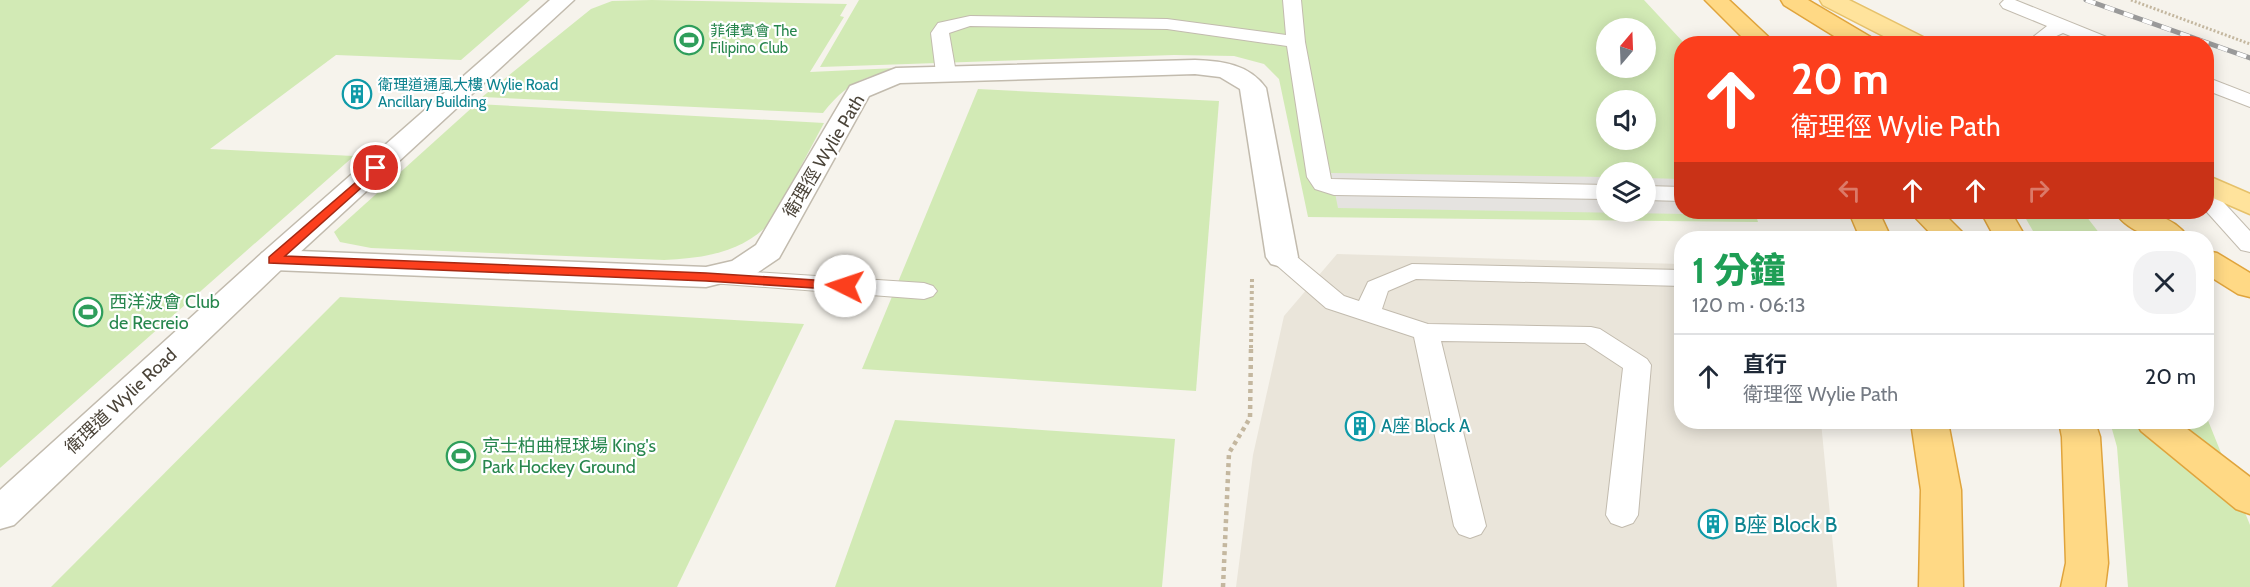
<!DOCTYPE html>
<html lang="zh-TW">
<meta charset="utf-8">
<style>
body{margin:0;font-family:Cabin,"Noto Sans TC",sans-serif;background:#f2f2f3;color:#1f2937;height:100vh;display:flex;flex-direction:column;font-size:22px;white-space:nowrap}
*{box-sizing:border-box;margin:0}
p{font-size:20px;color:#747a83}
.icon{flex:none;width:33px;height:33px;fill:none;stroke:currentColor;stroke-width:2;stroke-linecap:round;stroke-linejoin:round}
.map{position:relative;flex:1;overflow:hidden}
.side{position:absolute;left:1674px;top:231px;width:540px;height:198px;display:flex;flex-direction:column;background:#fff;border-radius:24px;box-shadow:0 3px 15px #0003}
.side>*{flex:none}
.banner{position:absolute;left:1674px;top:36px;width:540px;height:183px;border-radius:24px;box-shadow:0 3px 15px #0003;background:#fc3f1d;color:#fff;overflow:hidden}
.needle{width:39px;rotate:19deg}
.buttons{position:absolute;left:1596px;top:18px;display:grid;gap:12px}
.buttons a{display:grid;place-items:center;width:60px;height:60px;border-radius:50%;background:#fff;box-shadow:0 3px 15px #0003;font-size:30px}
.pin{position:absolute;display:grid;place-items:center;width:51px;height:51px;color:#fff;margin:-26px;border:3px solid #fff;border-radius:50%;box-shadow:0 2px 6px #0007}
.me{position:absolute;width:66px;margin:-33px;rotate:274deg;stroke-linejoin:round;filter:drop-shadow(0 0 4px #0008)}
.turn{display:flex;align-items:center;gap:21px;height:126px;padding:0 18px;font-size:27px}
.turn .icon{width:78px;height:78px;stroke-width:2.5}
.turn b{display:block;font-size:42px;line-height:51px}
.lanes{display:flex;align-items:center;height:57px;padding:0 18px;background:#0003;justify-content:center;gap:30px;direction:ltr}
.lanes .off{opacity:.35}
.round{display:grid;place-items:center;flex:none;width:63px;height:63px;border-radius:24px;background:#f2f2f3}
.summary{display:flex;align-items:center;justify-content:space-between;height:102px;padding:0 18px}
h1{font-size:36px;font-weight:800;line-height:45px;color:#1e9e55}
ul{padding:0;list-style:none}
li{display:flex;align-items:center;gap:18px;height:84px;padding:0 18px;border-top:2px solid #e0e1e3}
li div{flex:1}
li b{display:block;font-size:22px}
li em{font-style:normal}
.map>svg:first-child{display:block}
</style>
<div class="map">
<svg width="2250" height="587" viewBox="0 0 2250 587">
<rect width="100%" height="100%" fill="#f6f3ec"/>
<polygon fill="#eae5da" points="1337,254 1681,264 1682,422 1821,422 1837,587 1236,587 1253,455 1284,316"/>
<g fill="#d2eab5" fill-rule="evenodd">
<polygon points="0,0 530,0 461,60 336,55 210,149 354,156 0,468"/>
<path d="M652 0 847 4 840 16 844 17 810 72 918 67C872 75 853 75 823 113L482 97 591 9 612 1Z"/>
<path d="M859 0H1644L1684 43 1682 44V212H1755L1758 222 1308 217 1279 79 1264 64 1234 56 1174 55 820 67ZM1606 28H1646V68H1606ZM1606 100H1646V140H1606ZM1606 172H1646V212H1606Z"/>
<polygon points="978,89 1219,101 1196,391 862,369"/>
<path d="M476 104 824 123 771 222C742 253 704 258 664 260L371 248 340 242 334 232Z"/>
<polygon points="2022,212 2083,212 2103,238 2037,238"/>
<polygon points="340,297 804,324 677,587 51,587"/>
<polygon points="2207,418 2250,525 2250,587 2128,587 2117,447 2110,422 2206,422"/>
<polygon points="895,420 1175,439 1162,587 835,587"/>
</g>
<polygon fill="#e5e3e0" points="1331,173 1606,177 1606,212 1646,212 1646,178 1681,179 1682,212 1744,212 1745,215 1338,208"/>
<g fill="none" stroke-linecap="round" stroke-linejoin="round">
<g stroke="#c2bbae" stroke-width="2">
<g id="service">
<polygon points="1283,0 1301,0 1305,42 1331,179 1606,185 1606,199 1334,195 1315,189 1307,177 1287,46 1167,29 970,26 949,33 956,73 953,77 946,79 936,73 931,33 938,23 970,16 1167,19 1286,35"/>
<polygon points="2004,0 2015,0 2114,40 2116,44 2090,44 2063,33 2052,38 2053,44 2035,44 2033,37 2047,26 2003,8 2000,4"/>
<polygon points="2206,77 2250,94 2250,107 2206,90"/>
<polygon points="1646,186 1682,187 1682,201 1646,200"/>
<polygon points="2206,190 2214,192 2250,231 2250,252 2241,250 2206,211"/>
<polygon points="1282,250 1291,252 1344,296 1359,301 1368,282 1412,264 1682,270 1682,286 1416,279 1388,291 1382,309 1428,324 1591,327 1600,329 1647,359 1651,365 1638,515 1633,523 1622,527 1611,523 1606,515 1623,368 1585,343 1441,341 1486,526 1481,534 1470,538 1459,534 1454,526 1414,337 1326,308 1273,262 1270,257 1273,252"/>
<polygon points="706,269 924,283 933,286 937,291 933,296 924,299 697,282 693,277 697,272"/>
</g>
</g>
<g stroke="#c2bbae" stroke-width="3">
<path id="minor" d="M1195 60C1222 61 1249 64 1266 88L1298 257 1293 264 1282 267 1271 264 1266 257 1240 89 1220 77 1195 74 900 83 869 96 779 258 754 275 706 287 273 270 262 267 257 260 262 253 273 250 706 267 732 261 756 245 850 86 896 68Z"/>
</g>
<g stroke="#c2bbae" stroke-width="3">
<polygon id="tertiary" points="550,0 574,0 284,267 14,525 0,529 0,490 262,253"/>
</g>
<g stroke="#e6c16a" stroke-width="3">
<g id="primary">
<polygon points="1820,0 1849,0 1927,39 1930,44 1899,44 1823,5"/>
<polygon points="2206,175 2250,194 2250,214 2206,195"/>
</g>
</g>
<g stroke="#e0a43c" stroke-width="3">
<g id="trunk">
<polygon points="1705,0 1729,0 1776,44 1749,44"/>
<polygon points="1781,0 1808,0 1874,39 1877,44 1847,44 1784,5"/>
<polygon points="1849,212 1879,212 1891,238 1860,238"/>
<polygon points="1910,212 1942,212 1968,238 1935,238"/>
<polygon points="1981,212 2011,212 2026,238 1995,238"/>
<path d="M2115 212C2141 209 2172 214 2189 238 2162 241 2131 236 2115 212Z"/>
<polygon points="2206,251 2217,253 2250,273 2250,297 2238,294 2206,274"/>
<polygon points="1911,422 1948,422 1961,490 1963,587 1919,587 1921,490"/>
<polygon points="2059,422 2095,422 2100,437 2108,563 2105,587 2061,587 2066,563 2062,437"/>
<polygon points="2136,422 2178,422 2250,477 2250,514 2236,509 2141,431"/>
</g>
</g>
<polyline stroke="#c4b79f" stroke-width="3" stroke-dasharray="2 2" stroke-linecap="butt" points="2131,0 2250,44"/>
<polyline stroke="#c4b79f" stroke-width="4" stroke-dasharray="3 3" stroke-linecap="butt" points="1251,348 1252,279"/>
<polyline stroke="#c4b79f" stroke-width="4.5" stroke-dasharray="4 4" stroke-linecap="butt" points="1223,587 1229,453 1250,418 1251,347"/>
<use href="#service" fill="#fff" fill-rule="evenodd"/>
<use href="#minor" fill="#fff" fill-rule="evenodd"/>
<use href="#tertiary" fill="#fff" fill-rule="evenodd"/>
<use href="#primary" fill="#ffe39c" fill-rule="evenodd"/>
<use href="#trunk" fill="#ffd985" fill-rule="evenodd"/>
<g stroke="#9a9a9a" stroke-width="5">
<polyline id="rail" points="2086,0 2250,58"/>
</g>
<use href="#rail" stroke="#fff" stroke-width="4" stroke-dasharray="10" stroke-linecap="butt"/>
</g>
<polygon fill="#fc3f1d" stroke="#a42913" stroke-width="1.5" points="376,165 382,168 380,171 285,256 706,273 845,282 852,286 845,290 706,281 269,263 269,257"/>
<defs>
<g id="stadium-ring" transform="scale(1.5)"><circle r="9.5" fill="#fff" stroke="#2e9e5b" stroke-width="1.5"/><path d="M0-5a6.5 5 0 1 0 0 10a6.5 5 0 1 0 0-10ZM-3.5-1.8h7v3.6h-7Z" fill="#2e9e5b"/></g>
<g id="building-ring" transform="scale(1.5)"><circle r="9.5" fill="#fff" stroke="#0f9aa8" stroke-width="1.5"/><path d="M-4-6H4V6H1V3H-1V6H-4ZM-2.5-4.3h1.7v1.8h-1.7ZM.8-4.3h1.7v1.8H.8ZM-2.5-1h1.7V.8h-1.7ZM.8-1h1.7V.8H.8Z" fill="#0f9aa8"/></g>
</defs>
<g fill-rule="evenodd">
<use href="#stadium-ring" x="689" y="40"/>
<use href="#building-ring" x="357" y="94"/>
<use href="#stadium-ring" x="88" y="312"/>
<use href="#building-ring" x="1360" y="426"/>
<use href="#stadium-ring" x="461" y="456"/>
<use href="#building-ring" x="1713" y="524"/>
</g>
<g text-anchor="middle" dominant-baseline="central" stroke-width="4.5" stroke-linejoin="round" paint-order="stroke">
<g font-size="15" fill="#27864d" stroke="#fff" text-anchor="start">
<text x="710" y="31">菲律賓會 The<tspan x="710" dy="17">Filipino Club</tspan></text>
</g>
<g font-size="15" fill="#0d838f" stroke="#fff" text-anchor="start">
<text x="378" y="85">衛理道通風大樓 Wylie Road<tspan x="378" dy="17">Ancillary Building</tspan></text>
</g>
<g font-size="18" fill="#4b4439" stroke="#fff">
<text transform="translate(824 156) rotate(-59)">衛理徑 Wylie Path</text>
<text transform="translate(121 401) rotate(-43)">衛理道 Wylie Road</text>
</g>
<g font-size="18" fill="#27864d" stroke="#fff" text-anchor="start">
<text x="109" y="302">西洋波會 Club<tspan x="109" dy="21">de Recreio</tspan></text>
<text x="482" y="446">京士柏曲棍球場 King's<tspan x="482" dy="21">Park Hockey Ground</tspan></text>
</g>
<g font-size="18" fill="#0d838f" stroke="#fff" text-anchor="start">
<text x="1381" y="426">A座 Block A</text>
</g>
<g font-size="21" fill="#0d838f" stroke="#fff" text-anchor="start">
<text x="1734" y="524">B座 Block B</text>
</g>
</g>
</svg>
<div class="buttons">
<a><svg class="needle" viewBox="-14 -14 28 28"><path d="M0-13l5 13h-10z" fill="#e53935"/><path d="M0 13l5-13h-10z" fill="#747a83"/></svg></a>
<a><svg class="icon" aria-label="sound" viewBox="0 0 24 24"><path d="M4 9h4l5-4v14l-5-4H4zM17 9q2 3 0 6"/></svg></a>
<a><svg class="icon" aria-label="layers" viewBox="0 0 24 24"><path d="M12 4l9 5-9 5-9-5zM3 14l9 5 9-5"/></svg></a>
</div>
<div class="pin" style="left:376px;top:168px;background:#d93025"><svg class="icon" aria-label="arrive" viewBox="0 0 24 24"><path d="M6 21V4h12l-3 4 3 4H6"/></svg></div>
<svg class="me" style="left:845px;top:286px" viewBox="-20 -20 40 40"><circle r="19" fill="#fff"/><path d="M0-13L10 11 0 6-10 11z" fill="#fc3f1d"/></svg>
<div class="banner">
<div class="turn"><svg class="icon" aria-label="ahead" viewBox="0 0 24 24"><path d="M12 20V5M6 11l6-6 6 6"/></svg><div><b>20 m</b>衛理徑 Wylie Path</div></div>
<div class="lanes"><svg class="icon off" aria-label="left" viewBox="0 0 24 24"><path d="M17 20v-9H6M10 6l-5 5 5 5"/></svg><svg class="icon" aria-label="ahead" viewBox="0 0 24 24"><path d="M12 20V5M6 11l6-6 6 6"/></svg><svg class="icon" aria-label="ahead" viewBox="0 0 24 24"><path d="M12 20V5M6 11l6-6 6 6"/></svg><svg class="icon off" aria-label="right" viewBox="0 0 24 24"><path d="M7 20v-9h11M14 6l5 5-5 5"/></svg></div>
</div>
<section class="side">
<div class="summary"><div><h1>1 分鐘</h1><p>120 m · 06:13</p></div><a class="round"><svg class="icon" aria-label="close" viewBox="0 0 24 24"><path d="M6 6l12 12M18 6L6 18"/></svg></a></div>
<ul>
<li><svg class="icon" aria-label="ahead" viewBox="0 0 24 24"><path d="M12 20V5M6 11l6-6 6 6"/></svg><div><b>直行</b><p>衛理徑 Wylie Path</p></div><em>20 m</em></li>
</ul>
</section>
</div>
